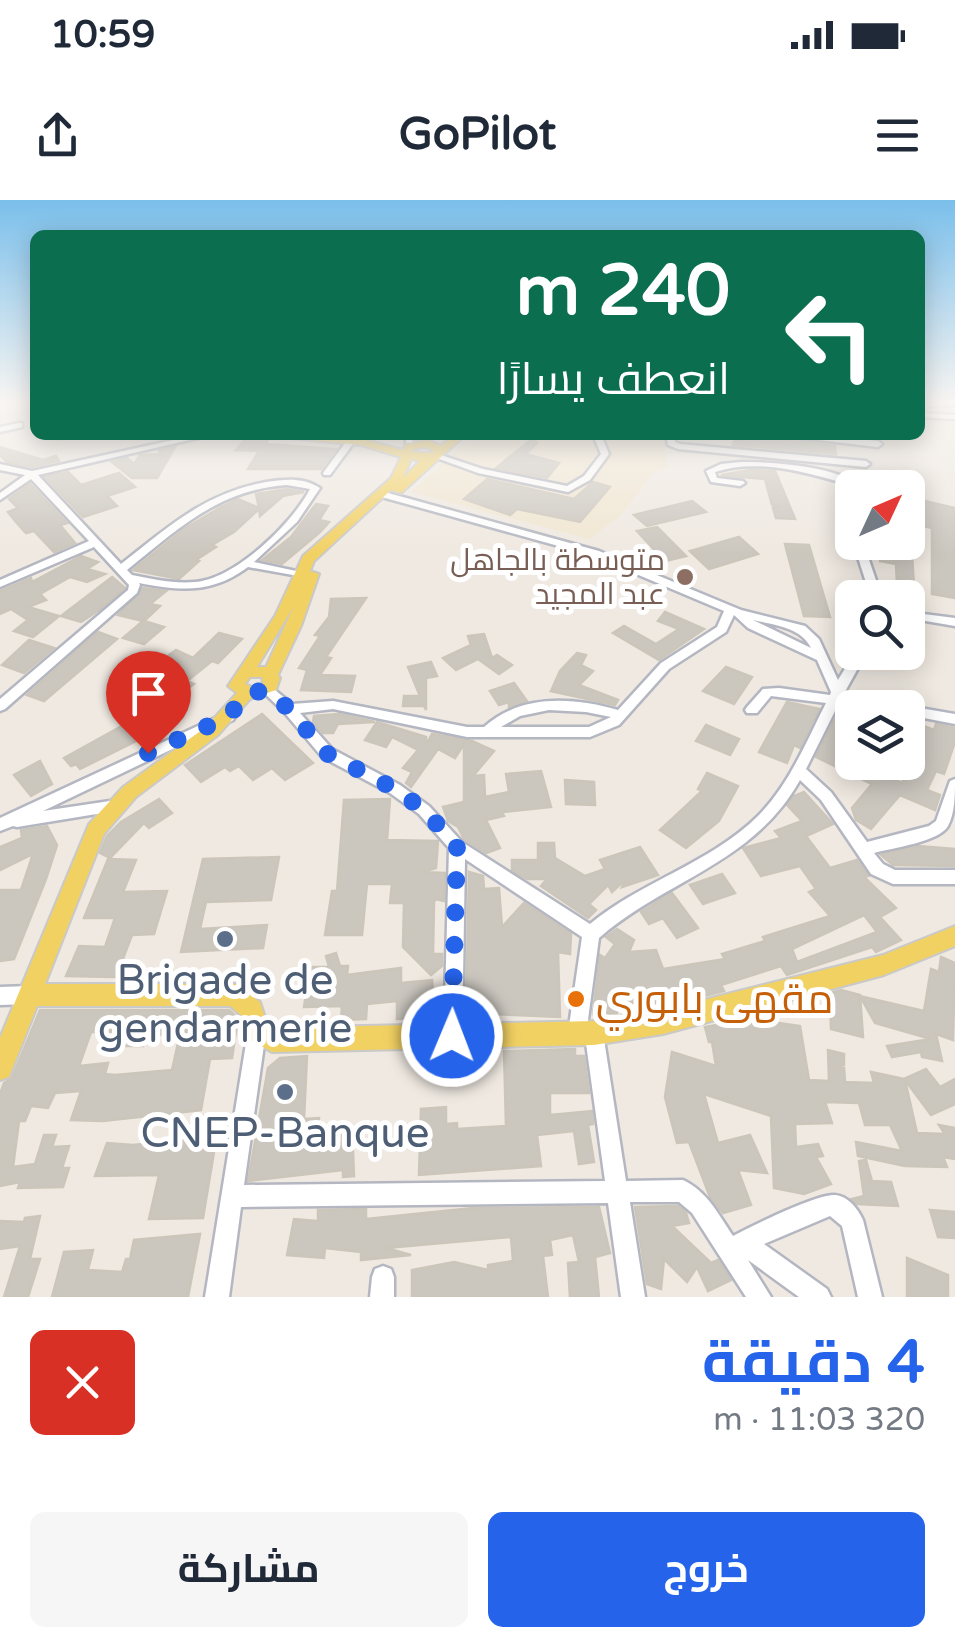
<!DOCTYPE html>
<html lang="ar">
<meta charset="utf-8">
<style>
body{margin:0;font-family:"Varela Round",Cairo,sans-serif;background:#f6f6f7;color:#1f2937;direction:rtl;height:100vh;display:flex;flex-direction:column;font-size:38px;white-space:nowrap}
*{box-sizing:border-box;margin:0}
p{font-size:32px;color:#747a83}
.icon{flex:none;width:55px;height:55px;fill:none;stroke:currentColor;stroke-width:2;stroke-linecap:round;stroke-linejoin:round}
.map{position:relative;height:1097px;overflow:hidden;direction:ltr}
.sheet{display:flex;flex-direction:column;background:#fff;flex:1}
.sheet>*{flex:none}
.banner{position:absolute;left:30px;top:30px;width:895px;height:210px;border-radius:15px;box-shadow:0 5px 25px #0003;direction:rtl;background:#0b6e4f;color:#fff;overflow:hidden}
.needle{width:65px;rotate:46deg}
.controls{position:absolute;left:835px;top:270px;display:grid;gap:20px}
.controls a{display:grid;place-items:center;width:90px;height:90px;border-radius:15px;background:#fff;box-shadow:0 5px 25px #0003;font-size:50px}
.pin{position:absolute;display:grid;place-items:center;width:85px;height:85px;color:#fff;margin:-102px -42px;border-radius:50% 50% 50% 0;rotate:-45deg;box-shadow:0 0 10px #0007}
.pin .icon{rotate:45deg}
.me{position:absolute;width:110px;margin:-55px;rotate:1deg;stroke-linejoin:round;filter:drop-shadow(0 0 8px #0008)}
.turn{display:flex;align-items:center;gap:35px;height:210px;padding:0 30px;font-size:45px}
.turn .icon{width:130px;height:130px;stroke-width:2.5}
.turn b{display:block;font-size:70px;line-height:85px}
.round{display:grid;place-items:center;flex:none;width:105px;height:105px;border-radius:15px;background:#f6f6f7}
.head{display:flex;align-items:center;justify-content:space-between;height:170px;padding:0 30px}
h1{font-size:60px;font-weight:700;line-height:75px;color:#2563eb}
.primary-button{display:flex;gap:20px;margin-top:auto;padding:20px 30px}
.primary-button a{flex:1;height:115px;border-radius:15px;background:#2563eb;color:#fff;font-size:40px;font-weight:700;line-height:115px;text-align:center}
.primary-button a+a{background:#f6f6f7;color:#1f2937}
.status{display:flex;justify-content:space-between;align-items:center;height:70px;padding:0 50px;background:#fff;direction:ltr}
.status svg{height:28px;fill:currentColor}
header{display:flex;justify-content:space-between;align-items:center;height:130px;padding:0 30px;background:#fff;font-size:45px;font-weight:700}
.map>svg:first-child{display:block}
</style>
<div class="status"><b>10:59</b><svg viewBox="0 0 49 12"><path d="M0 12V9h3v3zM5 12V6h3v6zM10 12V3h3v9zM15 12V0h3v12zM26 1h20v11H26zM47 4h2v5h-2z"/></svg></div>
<header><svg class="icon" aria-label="menu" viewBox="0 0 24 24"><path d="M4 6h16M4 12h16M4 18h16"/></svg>GoPilot<svg class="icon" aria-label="share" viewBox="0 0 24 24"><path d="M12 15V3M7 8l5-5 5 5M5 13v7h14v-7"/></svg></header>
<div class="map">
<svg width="955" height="1097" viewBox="0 0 955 1097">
<rect width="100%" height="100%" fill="#efe9e1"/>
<polygon fill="#f0e6d1" points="475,235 664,235 667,268 655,271 620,316 589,339 411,292"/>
<g fill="#cbc7bf" stroke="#cbc5ba" stroke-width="2.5" fill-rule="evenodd">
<polygon points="746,235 786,235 793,241 835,246 836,254 733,245 735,239 744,240"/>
<polygon points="248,236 270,237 265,244 336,249 321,269 248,269 259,251 236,250"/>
<polygon points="533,238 537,243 526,254 559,263 547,278 496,268"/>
<polygon points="0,247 43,260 56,256 59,261 32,267 7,262 0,255"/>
<polygon points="175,247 157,278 132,278 112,262 127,258 134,264 140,255 161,254 159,251"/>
<polygon points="750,270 775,271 795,319 776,318 773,308 779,307 772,305 765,279 721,275"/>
<polygon points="68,272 81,285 119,273 135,287 107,296 117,306 83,317 45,277"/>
<polygon points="487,279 574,299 593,282 610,287 580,322 517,309 510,315 464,299"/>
<polygon points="30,284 67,323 60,325 75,343 54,352 34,331 26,333 16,322 8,312 18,308 9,299"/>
<polygon points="287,289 304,292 283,296 260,316 259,309 234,332 212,345 216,347 196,360 199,361 179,379 133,370 184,329 221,307 238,299 259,308 256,294"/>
<polygon points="920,300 955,308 955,398 932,394 932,328 914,324"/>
<polygon points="692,301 706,312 647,326 634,315"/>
<polygon points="316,304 328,306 319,320 329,322 320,332 282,364 262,360 291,337"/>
<polygon points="657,327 686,356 665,361 637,331"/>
<polygon points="739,337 758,354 709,369 690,351"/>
<polygon points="785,344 809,345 830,417 804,416"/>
<polygon points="882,346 912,354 914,387 897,384 896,364 880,361"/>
<polygon points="81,356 98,362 87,369 105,374 87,382 70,377 40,394 46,400 28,407 59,416 33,437 14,431 28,420 11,409 0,414 0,391 31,378 32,382"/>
<polygon points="112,377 125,388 99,410 81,422 61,416"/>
<polygon points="143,388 166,391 150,404 160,406 144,421 164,427 144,444 123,438 143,421 118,415"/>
<polygon points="366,398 326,457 331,458 320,475 355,476 351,492 301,490 307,470 299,468 320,436 315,435 329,417 331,399"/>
<polygon points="665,412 704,429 659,460 613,433 624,426 656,444 679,429 658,421"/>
<polygon points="98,432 117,439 44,501 27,495"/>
<polygon points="219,433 242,439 218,463 212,461 187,481 194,484 139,523 120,511 137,500 129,494 164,468 158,463 176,450 193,458"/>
<polygon points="484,434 492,458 497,455 512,465 499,474 478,459 456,470 443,458 471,445 468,436"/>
<polygon points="29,440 54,448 24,473 2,465"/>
<polygon points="577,453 586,455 581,465 593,471 579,485 618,500 615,505 551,491 560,471"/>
<polygon points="431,462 437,476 426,478 426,510 424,506 403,506 404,496 420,496 408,467"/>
<polygon points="726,467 752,477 734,504 703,491"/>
<polygon points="514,483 527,501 509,507 509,502 499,505 490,491"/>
<polygon points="787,502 819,509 800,548 794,545 787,563 759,552"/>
<polygon points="840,509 852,512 852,523 841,551 852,556 852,562 871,562 869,566 902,583 920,540 908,535 908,520 934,530 936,524 955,528 955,542 944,574 936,571 927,590 940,595 935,610 900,595 871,629 856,620 852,608 872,584 816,557"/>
<polygon points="262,514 313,563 285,580 272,568 253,580 239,566 230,571 225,567 201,582 185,565"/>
<polygon points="339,514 375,522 338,524 333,533 323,533 313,522 314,516"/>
<polygon points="129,522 142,538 80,569 76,564 71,566 64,558"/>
<polygon points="377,522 426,537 426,545 432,534 472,541 494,551 473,576 484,575 485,597 509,592 506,574 541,571 551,607 502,612 504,616 486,620 500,648 486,653 464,639 458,627 448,621 443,607 464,602 464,544 455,558 438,549 411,587 406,583 412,572 403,568 418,550 392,537 386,547 365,540"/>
<polygon points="706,525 739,539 730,555 696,541"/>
<polygon points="40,561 52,584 31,596 14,575"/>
<polygon points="707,573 738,586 719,621 686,648 660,630 702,591 698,589"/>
<polygon points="565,580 594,582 595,605 566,604"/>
<path d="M804 592 833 624 806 636 830 668 857 660 868 676 864 677 896 708 880 717 901 740 876 752 872 747 787 775 781 766 721 785 724 791 676 803H616L617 813 593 814 600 755 605 758 615 744 606 737 617 729 634 740 629 752 656 750 663 769 725 759 722 754 765 741 763 737 830 716 809 692 816 689 800 666 761 676 743 648 781 638 775 631 802 621 787 605 794 596ZM864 715 877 732 797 762 792 749Z"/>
<polygon points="159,599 172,613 149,628 144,623 110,658 100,653 107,636 121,622"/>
<polygon points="390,599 387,640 438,641 436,668 422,672 445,673 444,701 435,699 434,703 433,754 442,754 442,766 431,775 403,747 404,703 390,703 392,684 367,684 362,735 325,735 332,691 337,691 344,600"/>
<polygon points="47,626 57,645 46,679 14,759 0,761 0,690 21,690 33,654 0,670 0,647 22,638 21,630"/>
<polygon points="538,643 554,643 555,658 585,676 605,669 600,660 640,647 658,675 622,687 627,678 612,692 608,685 589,704 596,710 588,718 541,686 547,679 527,679 512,670 512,660 538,660"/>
<polygon points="918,646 955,649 955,666 893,665 881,655"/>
<polygon points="279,657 271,700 206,702 200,729 267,725 263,748 181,752 203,659"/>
<polygon points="108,659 136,660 123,692 167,691 154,734 132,735 116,777 66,776 79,746 105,747 115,718 84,718"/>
<polygon points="469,672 483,676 484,689 499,688 502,727 524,703 571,734 570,754 558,752 560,817 466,813"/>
<polygon points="722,674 735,693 703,704 690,685"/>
<polygon points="672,693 698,728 677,738 663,718 649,724 641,712"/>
<polygon points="336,753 340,766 348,766 347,775 401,768 401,783 432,780 435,815 397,819 397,801 367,804 366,819 341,820 342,806 304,807 310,767 329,767 326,756"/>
<polygon points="941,757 955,763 953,840 936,834 942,861 922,857 921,852 892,857 887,846 931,839 875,823 860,796 924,811 931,769 939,772"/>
<polygon points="841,790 860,795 863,837 831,829 830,793"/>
<path d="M40 810H229L238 818 232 858 210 859 201 910 103 921 71 920 81 891 55 893 48 908 31 906 25 921H19L13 967 35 964 44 935H56L52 947 69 946 62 968H69L63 987 18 988 20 982 0 986V894L4 883 12 878ZM91 832H114L109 846H143L146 835 180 834 172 870 115 875 105 874 108 863 79 866Z"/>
<polygon points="751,819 800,826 809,880 829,881 828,850 844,854 844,865 834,867 844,868 845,882 874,883 871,872 904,879 926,869 940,887 955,879 955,904 931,915 905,880 917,933 945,934 939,925 955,928 955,959 943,957 947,967 905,966 858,956 856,942 902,951 890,925 865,925 859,903 825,902 832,923 795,924 796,947 818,944 823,956 816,957 831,984 804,994 774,988 771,916 704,894 718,943 750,935 767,973 738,970 751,1005 723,1013 710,997 689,942 677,943 665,897 672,852 716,866 712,842 709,842 705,827"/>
<polygon points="575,849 575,856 584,856 589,893 550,893 550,915 592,911 593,924 588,925 594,962 579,964 574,931 537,935 541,966 419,975 421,909 446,907 446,924 457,923 457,929 506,926 504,851"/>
<polygon points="307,856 304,919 319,918 317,943 342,942 342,930 352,928 354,976 343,977 343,970 248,981 268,868 280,858"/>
<polygon points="200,916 220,916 203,1018 149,1019 159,975 95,976 107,943 133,945 195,939"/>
<polygon points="866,960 872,981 891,982 898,1006 857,1004 852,999 864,996 859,961"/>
<polygon points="678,1006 686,1013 689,1023 672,1026 711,1063 718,1060 731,1080 708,1091 697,1067 687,1082 664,1059 661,1089 647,1084 635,1007"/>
<polygon points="599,1007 610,1053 595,1057 599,1097 570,1097 568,1063 579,1062 573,1035 550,1040 552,1055 543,1056 548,1097 412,1097 412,1070 454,1062 488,1070 488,1065 513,1061 511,1037 386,1048 411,1055 361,1060 361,1052 325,1048 324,1058 287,1055 294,1019 318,1021 318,1010 366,1009 366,1019 473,1008"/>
<polygon points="930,1010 955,1012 955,1038 938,1037"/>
<polygon points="40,1016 30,1059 40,1059 28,1097 4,1097 20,1046 0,1049 0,1021 24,1022 25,1018"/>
<polygon points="200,1034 188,1097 52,1097 64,1052 93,1050 88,1070 122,1072 126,1059 130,1059 134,1040"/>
<polygon points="907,1058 948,1075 948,1097 907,1097"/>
</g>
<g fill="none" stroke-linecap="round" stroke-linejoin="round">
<g stroke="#b4b7c1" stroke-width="5">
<g id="minor">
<polygon points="955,201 955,205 920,207 920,203"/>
<polygon points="920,213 955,215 955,219 920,217"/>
<polygon points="19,223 22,223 22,227 0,232 0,227"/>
<path d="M196 235H211L38 275 121 364C168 327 205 293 266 282 284 279 304 277 320 288L297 322 254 362 315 375V379L248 367C212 394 181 391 139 383L140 385 137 393 5 509 0 511V499L128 390 129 385 94 347 0 387V380L89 341 31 279 0 300V293L25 275 0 270V264L32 271ZM287 285 310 289C292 324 235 379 195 382 174 384 152 379 132 375L127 370C178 329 218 290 287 285Z"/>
<polygon points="351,235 358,237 330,275 324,275 323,273"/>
<polygon points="406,235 414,235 412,243 406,243"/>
<polygon points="593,235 601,235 609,254 590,280 568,292 478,273 431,256 435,253 483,269 567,286 584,276 601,254"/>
<polygon points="666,235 674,235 675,242 680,244 866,261 870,264 866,267 678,249 668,245"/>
<polygon points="789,235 817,235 878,241 882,244 878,247 793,237"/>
<path d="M741 262C779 262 827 266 861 284L856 287C813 274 759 257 715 272L717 278 743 281 745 283 740 286 711 282 706 271 721 264Z"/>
<polygon points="852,289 852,332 847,329 844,310 847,292"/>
<path d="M381 291 599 351 741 410 805 426 819 439 838 480 855 452H867L842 497 888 503 894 508H854L838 505 806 569 831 592 867 642 929 626 936 621 950 581 955 579C955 595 955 613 948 626 939 642 892 648 874 653L883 664 895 670H955V684H893L871 674 821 600 800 580C753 664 667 679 599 738L587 827 594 824 601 826 603 833 626 981 683 980C707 991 719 1015 733 1036 750 1027 818 993 835 995 848 996 858 1009 863 1020L882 1097H858L842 1026 830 1016 764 1044 827 1089 831 1097H799L748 1060 771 1097H746L692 1013 679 1002H630L645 1097H621L608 1003 241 1007 229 1097H205L248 831 250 824 257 822 264 824 266 831 244 985 605 981 585 836 584 840 577 842 570 840 568 833 582 737 465 659 462 837 460 844 453 846 446 844 444 837 449 648 419 614 390 593 322 557 284 512 260 489 262 486H270L292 504 333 501 467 527H484C521 494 572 497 618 510L661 463 717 427 724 411 591 355 378 296 376 294ZM734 415 748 428 817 460 831 492 830 495 779 488 763 489 747 507 745 510 747 513H757L771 496 826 503C806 542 790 583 759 615 711 663 642 681 590 724L462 642 429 606 400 585 332 549 300 513 333 509 467 537H590L619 525 669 469 726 432ZM753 420C774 425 801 427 811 448ZM549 510 586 512 611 517 589 527H501L520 516Z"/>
<polygon points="853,342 863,342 882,398 871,398"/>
<polygon points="908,412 955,418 955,426 908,418"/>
<polygon points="908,506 955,514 955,524 908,515 908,508 904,508"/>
<polygon points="228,512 233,514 235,517 233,520 43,611 110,601 115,603 117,607 115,611 17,627 13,626 0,631 0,618"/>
<polygon points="29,786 35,789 38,795 35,801 29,804 0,805 0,787"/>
<polygon points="383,1066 391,1069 394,1077 394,1097 370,1097 372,1077 375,1069"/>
</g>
</g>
<g stroke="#c9c9c9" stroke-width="4">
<path id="major" d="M285 235 362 239 402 250 405 245 428 240 441 246 454 235H465L401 293 391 290 314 361 310 371 319 374 301 426 278 475 280 478 276 490 250 499 218 535 136 597 104 634 45 784H235L260 802 267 824 274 828 594 821 663 810 883 755 955 726V746L884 775 663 834 594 845 272 852 249 839 242 816 230 806H37L9 877 0 880V838L89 624 123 587 206 527 237 493 228 486 275 416 303 356 391 278 401 257 361 245 290 238ZM426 247 434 251 432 253 412 252 414 249ZM411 259 420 261 403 278ZM294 406 266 467H257ZM250 477H262L263 483 252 487 245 484Z"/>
</g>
<use href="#minor" fill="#fff" fill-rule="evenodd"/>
<use href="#major" fill="#f2d163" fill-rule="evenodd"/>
</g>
<linearGradient id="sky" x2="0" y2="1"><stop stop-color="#7abfeb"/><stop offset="0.57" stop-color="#f8f5f2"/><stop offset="1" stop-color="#f8f5f2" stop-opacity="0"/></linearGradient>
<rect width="955" height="354" fill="url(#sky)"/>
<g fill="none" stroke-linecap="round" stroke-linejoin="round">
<polyline stroke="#2563eb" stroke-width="18" stroke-dasharray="0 32.4" points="148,553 228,517 246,494 266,490 289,509 326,553 395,589 424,610 457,646 452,836"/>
</g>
<circle fill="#8d6e63" stroke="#fff" stroke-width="4" cx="685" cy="377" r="10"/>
<g fill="#5c6f8a" stroke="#fff" stroke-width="4">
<circle cx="225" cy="739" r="10"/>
<circle cx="285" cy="892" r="10"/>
</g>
<circle fill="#e8710a" stroke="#fff" stroke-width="4" cx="576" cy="799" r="10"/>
<g text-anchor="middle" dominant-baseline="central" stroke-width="10" stroke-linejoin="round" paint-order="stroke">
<g font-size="30" fill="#785e54" stroke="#fff" text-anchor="end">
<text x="665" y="360">متوسطة بالجاهل<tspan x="665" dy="34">عبد المجيد</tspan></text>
</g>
<g font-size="42" fill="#4e5e75" stroke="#fff">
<text x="225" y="780">Brigade de<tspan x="225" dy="48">gendarmerie</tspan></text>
<text x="285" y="933">CNEP-Banque</text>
</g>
<g font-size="42" fill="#c56008" stroke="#fff" text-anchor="start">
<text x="596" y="799">مقهى بابوري</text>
</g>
</g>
</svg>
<div class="controls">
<a><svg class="needle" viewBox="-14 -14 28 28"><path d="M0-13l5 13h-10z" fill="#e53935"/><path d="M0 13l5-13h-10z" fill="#747a83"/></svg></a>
<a><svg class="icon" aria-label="search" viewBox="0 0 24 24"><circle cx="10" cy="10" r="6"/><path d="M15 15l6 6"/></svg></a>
<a><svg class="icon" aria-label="layers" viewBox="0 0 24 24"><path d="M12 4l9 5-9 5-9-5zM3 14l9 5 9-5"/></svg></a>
</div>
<div class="pin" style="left:148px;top:553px;background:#d93025"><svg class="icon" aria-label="arrive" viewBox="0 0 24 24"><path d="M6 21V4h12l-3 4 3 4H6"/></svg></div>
<svg class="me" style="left:452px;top:836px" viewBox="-20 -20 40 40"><circle r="17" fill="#2563eb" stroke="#fff" stroke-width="3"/><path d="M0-11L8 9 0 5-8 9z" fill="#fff"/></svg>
<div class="banner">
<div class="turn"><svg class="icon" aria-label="left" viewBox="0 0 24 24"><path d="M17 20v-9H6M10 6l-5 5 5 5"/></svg><div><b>240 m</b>انعطف يسارًا</div></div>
</div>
</div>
<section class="sheet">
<div class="head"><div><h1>4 دقيقة</h1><p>320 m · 11:03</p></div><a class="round" style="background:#d93025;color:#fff"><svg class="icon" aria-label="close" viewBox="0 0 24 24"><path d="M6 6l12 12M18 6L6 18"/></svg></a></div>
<div class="primary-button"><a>خروج</a><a>مشاركة</a></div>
</section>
